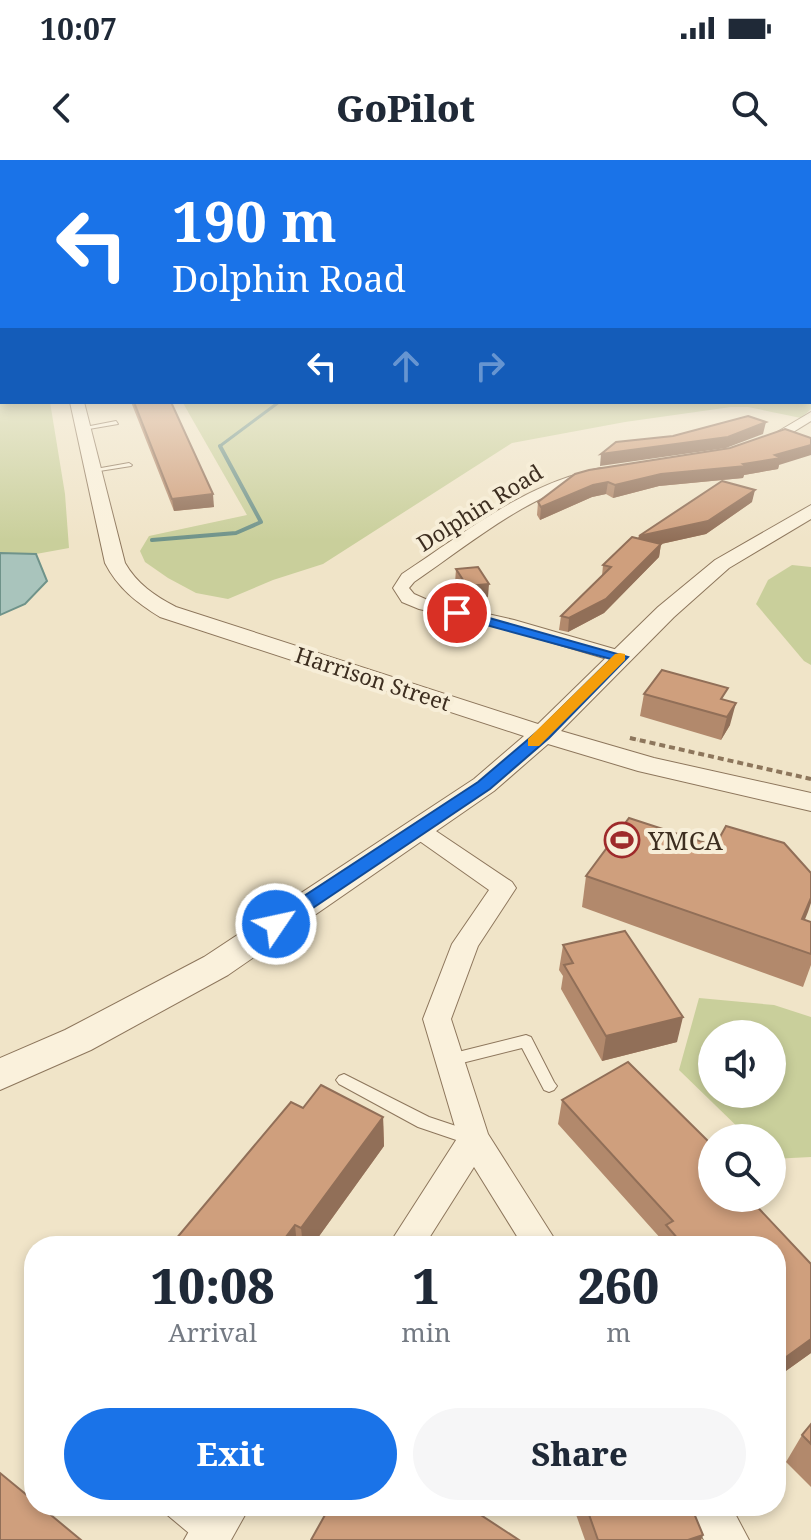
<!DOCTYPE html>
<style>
body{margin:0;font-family:"Noto Serif",serif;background:#f6f6f7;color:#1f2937;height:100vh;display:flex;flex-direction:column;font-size:30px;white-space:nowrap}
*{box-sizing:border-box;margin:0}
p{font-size:26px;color:#747a83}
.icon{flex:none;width:44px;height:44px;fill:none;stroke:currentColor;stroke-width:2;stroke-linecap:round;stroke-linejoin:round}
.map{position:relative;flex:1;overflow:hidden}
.drawer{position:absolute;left:24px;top:1076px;width:762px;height:280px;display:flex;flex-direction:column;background:#fff;border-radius:32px;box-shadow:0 4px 12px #0003}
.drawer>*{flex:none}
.top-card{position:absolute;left:0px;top:0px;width:812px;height:244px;box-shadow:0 4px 12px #0003;background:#1a73e8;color:#fff;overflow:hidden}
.fabs{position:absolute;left:698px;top:860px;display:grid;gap:16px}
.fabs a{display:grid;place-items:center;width:88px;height:88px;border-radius:50%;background:#fff;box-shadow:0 4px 12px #0003;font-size:40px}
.pin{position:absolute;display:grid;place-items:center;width:68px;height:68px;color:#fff;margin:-34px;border:4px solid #fff;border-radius:50%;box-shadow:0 2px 8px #0007}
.me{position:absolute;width:88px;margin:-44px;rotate:56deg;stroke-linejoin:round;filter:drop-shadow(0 0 6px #0008)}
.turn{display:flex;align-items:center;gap:28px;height:168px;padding:0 40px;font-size:36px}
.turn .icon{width:104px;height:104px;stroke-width:2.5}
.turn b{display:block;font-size:56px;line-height:68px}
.lanes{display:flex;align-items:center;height:76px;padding:0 40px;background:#0003;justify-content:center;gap:40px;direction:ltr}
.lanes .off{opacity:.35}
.eta{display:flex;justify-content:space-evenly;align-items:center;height:136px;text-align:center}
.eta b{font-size:48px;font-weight:800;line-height:56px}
.cta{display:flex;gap:16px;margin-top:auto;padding:16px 40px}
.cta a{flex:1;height:92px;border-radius:48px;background:#1a73e8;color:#fff;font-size:32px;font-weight:800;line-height:92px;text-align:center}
.cta a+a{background:#f6f6f7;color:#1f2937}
.status{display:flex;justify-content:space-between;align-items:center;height:56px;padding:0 40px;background:#fff;direction:ltr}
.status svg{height:22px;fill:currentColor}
header{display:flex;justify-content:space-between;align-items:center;height:104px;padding:0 40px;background:#fff;font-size:36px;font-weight:800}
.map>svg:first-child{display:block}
</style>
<div class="status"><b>10:07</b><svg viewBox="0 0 49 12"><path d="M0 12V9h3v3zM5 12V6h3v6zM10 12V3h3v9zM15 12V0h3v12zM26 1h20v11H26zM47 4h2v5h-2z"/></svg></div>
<header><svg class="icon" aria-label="back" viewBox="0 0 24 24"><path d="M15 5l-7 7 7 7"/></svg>GoPilot<svg class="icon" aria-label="search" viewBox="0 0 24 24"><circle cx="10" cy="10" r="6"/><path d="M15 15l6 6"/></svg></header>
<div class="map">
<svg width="811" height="1380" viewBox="0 0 811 1380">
<rect width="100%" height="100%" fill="#f0e4c8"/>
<g fill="#c9cf9b" fill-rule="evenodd">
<polygon points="0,186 2,242 50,242 65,334 69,388 36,394 0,393"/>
<polygon points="811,238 811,249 801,258 748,247 731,247 625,262 512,283 323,404 273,420 228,439 196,433 168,418 145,402 140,391 149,376 247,355 183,243 810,242"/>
<polygon points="792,405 811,407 811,505 804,501 756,444 768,420"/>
<path d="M699 838 774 845 811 857V997L772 999V978H749L679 910ZM712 874H772V934H712Z"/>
</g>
<polygon fill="#a9c4bc" stroke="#6f938a" stroke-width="2" points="0,393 36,394 47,421 25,444 0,455"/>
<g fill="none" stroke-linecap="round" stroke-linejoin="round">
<polyline stroke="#6f938a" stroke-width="3" points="221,288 220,286 279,242"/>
<polyline stroke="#6f938a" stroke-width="4" points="152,380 236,373 261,362 220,286"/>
<g stroke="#8d765c" stroke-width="2">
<g id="service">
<polygon points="116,261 118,264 83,270 80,268"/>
<polygon points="129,303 132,305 131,306 93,312 90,310"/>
<polygon points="526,875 531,877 554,922 557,926 554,930 549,932 544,930 522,888 450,906 445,904 443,900 445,896 450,894"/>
<polygon points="344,914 429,957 477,973 479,978 477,983 471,985 418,967 339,924 336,920 339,916"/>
<polygon points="162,1346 189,1346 212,1363 215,1371 212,1379 196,1379 165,1353"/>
</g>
</g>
<g stroke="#8d765c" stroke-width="2">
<g id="minor">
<rect x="810" y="232" width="1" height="6"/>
<polygon points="811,252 811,261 764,290 752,287"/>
<path d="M601 308 608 312 606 315C529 333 478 378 414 422L409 428 414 434 430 441 514 460 628 493 630 497 628 501H614L503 468 419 449 402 442 393 428 402 414C466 372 524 324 601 308Z"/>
<polygon points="419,663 427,665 512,722 516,728 478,786 451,859 488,974 559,1086 523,1086 474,1007 424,1086 388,1086 458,977 423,859 452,784 489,730 411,675 407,670 411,665"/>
<polygon points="203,1346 250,1346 231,1380 184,1380"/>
<polygon points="686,1346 731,1346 749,1380 704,1380"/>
</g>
</g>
<g stroke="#8d765c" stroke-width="2">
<path id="tertiary" d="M70 242H84L125 403C137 424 155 436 176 447L538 564 658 447 715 400 811 345V359L729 408 674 457 561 571 654 598 811 633V651L638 611 548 584 494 631 228 815 91 890 0 930V898L65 870 204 797 474 619 524 576 160 457C136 442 118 428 105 403Z"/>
</g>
<polyline stroke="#8d765c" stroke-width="3" stroke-dasharray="5 3" stroke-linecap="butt" points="630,578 638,580"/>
<polyline stroke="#8d765c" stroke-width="4" stroke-dasharray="6 4" stroke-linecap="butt" points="630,578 811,619"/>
<use href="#service" fill="#faf1dc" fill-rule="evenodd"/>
<use href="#minor" fill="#faf1dc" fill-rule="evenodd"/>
<use href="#tertiary" fill="#faf1dc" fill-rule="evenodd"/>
</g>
<g fill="#b2896c">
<polygon points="131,242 171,242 214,347 174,351"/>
<polygon points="779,305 778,309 744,315 743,318 659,326 613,338 606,334 592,337 540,360 537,355 538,342 575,314"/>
<polygon points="752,342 706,374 661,384 659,397 604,453 568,472 559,470 561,456 602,416 603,405 638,378 639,376"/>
<polygon points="456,409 488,437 466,440 455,423"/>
<polygon points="644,534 726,540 730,565 721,580 640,556"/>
<polygon points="586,716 805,760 811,762 811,805 803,827 582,747"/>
<polygon points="563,785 677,882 602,901 561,829 563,816 559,810"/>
<polygon points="562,940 811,1104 811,1193 776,1218 776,1086 660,1086 662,1080 558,964"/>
<polygon points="303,948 383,957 384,986 312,1086 170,1086"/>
<polygon points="811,1264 811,1327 786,1302 802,1275"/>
<polygon points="573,1346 691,1346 703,1375 701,1380 585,1380"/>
</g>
<g fill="#916f58">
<polygon points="766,262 763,274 726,288 600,306 601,294"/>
<polygon points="811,285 811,295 779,305 778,309 744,315 743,318 659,326 613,338 615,325 661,314 743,304"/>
<polygon points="608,322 606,334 592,337 540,360 541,347 593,325"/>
<polygon points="755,330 752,342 706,374 661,384 659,397 604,453 568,472 569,458 637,389 639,376"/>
<polygon points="213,334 214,347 174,351 172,339"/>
<polygon points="489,424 488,437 466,440 467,426"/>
<polygon points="736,543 730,565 721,580 727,557"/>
<polygon points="811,738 811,743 808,752 792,791 802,759"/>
<polygon points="683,857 677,882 602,901 606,876"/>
<polygon points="383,957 384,986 312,1086 303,1086 301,1068"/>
<polygon points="295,1065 297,1086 279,1086"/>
<polygon points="811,1179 811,1193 776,1218 776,1211 782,1200"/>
<polygon points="703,1375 701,1380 688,1380"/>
</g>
<g fill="#cf9f7d" stroke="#916f58" stroke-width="2">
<polygon points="134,242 171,242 213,334 172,339"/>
<polygon points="748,256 766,262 728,277 601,294 616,282 673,276"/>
<polygon points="785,269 811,278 811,285 775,295 781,298 743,304 746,306 661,314 615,325 608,322 593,325 541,347 538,342 575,314 589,310 730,288"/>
<polygon points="722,321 755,330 708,361 639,376"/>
<polygon points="632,377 661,384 606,439 569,458 561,456 611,407 603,405"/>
<polygon points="478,407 489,424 467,426 456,409"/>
<polygon points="662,510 728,528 721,539 736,543 727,557 644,534"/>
<polygon points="629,658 715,686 726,666 784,683 811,713 811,738 802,759 811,762 811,794 586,716"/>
<polygon points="625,771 683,857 606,876 564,805 573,803 563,785"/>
<polygon points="628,902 712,985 712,1038 749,1038 811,1104 811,1179 782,1200 776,1193 776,1086 684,1086 666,1065 673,1061 562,940"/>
<polygon points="321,925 383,957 301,1068 295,1065 279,1086 170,1086 291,942 303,948"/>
<polygon points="811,1264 811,1284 802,1275"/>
<polygon points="0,1313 34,1341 34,1346 40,1346 81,1380 0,1380"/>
<polygon points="330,1346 467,1346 519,1380 311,1380"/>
<polygon points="586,1346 691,1346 703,1375 688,1380 598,1380"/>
</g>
<linearGradient id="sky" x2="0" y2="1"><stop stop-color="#8fbad6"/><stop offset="0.49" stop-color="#f8f3e6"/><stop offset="1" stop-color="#f8f3e6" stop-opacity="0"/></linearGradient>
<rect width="811" height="380" fill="url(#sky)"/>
<polygon fill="#1a73e8" stroke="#114b97" stroke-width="2" points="457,449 628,497 549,578 490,629 283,768 269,768 266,764 269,759 478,622 538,571 611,499 453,456 453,450"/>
<polygon fill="#f59e0b" points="620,493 625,494 625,500 539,586 528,586 528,579 615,494"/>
<defs>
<g id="stadium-ring" transform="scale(1.8)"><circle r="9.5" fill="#f7eed8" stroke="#9e2a2b" stroke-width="1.5"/><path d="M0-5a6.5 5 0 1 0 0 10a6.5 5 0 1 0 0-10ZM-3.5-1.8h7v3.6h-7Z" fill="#9e2a2b"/></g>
</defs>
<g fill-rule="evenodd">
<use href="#stadium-ring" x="622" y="680"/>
</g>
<g text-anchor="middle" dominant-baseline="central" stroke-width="8" stroke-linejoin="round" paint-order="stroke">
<g font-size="22" fill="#3d2e20" stroke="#f7eed8">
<text transform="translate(479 347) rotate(-32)">Dolphin Road</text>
<text transform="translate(373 518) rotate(18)">Harrison Street</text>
</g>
<g font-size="26" fill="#3d2e20" stroke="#f7eed8" text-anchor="start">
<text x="648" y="680">YMCA</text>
</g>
</g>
</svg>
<div class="fabs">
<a><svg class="icon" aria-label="sound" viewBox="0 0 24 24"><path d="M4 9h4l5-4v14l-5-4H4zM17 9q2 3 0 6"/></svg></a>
<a><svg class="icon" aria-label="search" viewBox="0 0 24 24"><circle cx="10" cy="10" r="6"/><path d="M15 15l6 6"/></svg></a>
</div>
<div class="pin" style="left:457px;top:453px;background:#d93025"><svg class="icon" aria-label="arrive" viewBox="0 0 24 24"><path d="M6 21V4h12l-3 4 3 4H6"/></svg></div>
<svg class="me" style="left:276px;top:764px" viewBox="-20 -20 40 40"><circle r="17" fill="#1a73e8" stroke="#fff" stroke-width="3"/><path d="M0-11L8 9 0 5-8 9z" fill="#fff"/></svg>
<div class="top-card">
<div class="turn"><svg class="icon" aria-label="left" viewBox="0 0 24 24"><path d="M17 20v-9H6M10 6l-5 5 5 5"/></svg><div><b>190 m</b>Dolphin Road</div></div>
<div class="lanes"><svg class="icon" aria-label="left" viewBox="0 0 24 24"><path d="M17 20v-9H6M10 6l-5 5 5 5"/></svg><svg class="icon off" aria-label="ahead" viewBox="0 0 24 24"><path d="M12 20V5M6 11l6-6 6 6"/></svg><svg class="icon off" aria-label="right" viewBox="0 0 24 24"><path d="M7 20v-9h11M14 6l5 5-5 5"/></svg></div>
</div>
<section class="drawer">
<div class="eta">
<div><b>10:08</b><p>Arrival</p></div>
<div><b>1</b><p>min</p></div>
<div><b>260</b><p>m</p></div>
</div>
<div class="cta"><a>Exit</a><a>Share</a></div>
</section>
</div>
